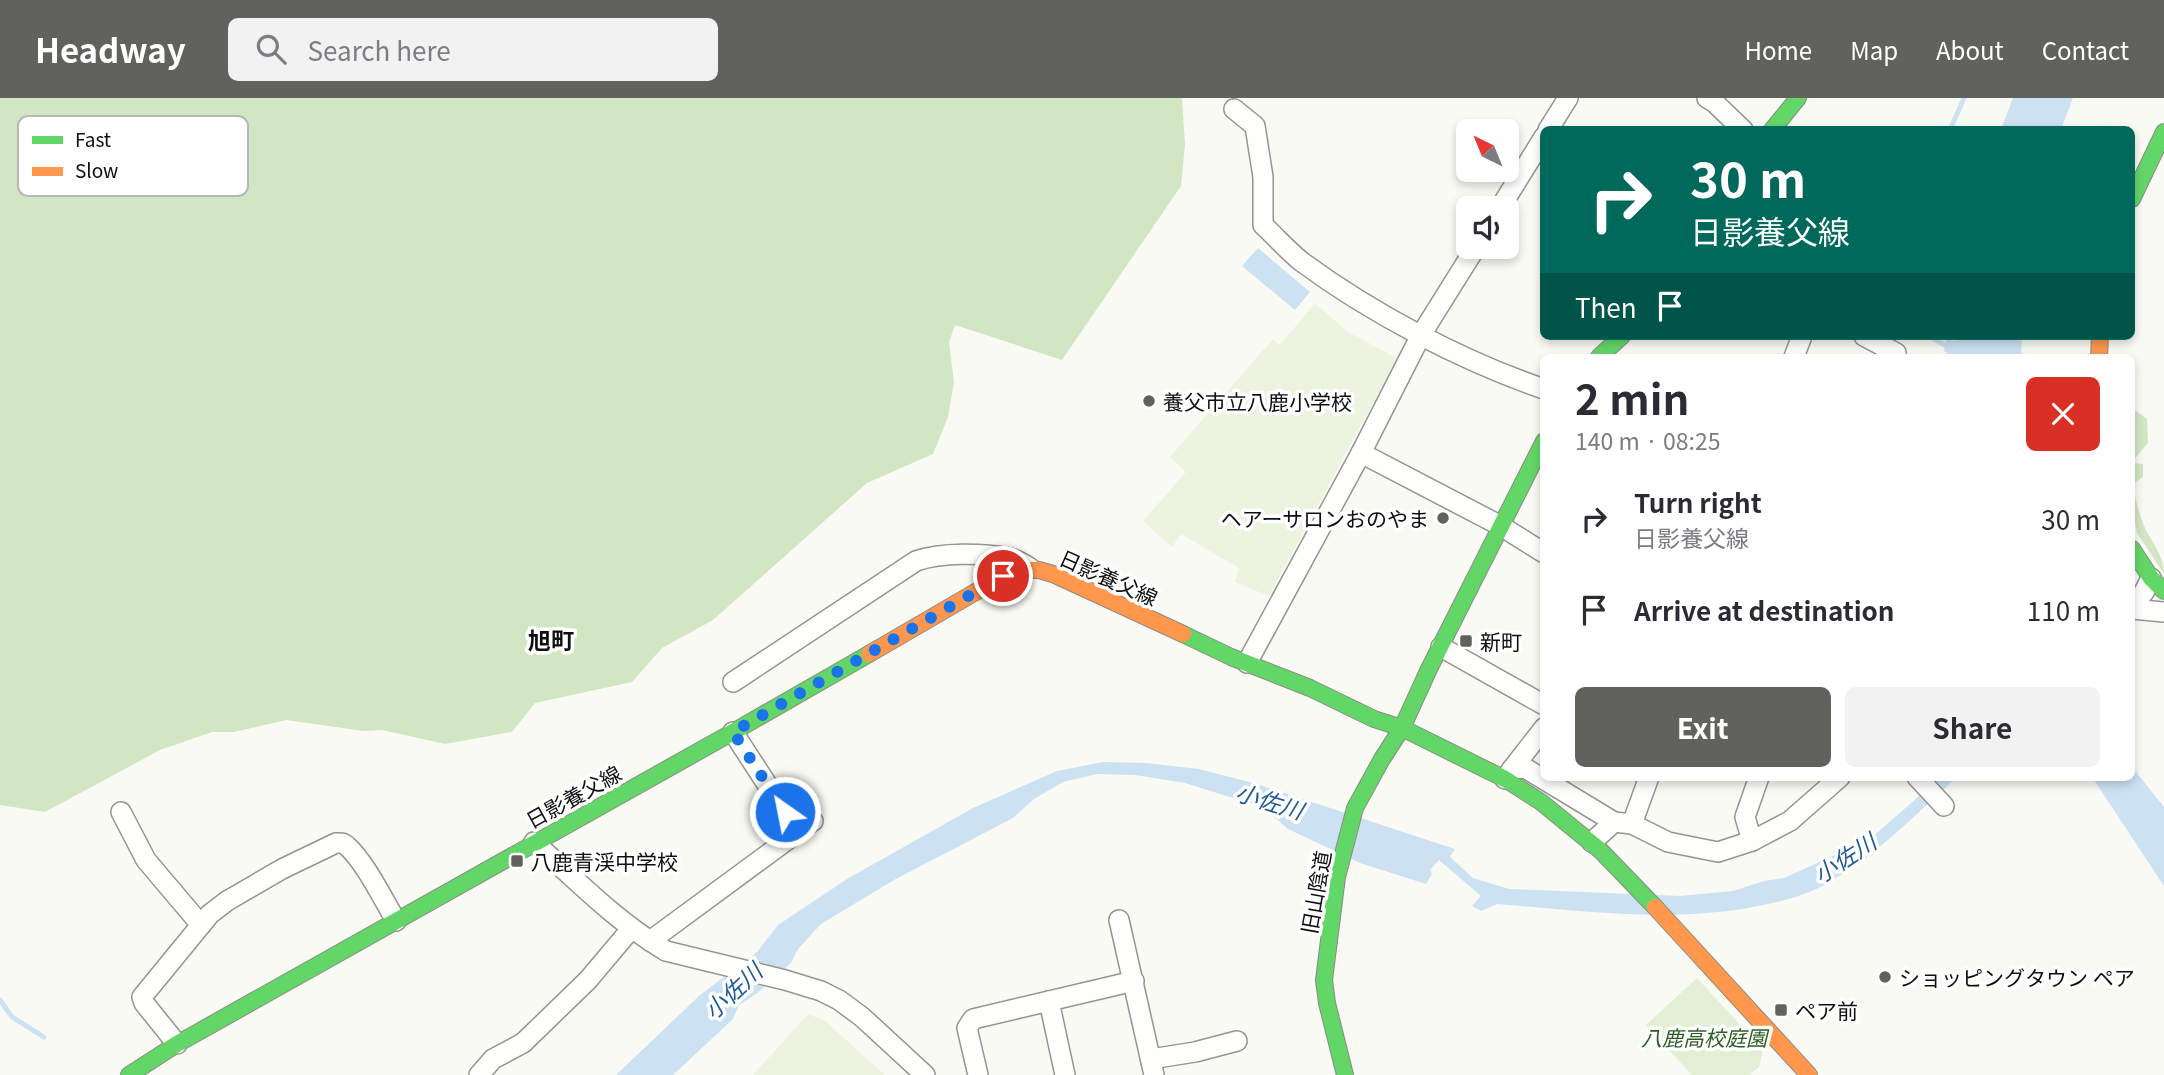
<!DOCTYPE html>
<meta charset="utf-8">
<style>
body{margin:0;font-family:Georgia,"Noto Sans JP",serif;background:#f2f2f3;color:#2b2b33;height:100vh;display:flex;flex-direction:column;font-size:26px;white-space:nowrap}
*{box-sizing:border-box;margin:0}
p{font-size:23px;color:#7c7c81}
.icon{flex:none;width:38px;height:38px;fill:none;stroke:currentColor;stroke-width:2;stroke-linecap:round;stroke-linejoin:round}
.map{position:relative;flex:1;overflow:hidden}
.drawer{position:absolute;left:1540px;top:256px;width:595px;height:427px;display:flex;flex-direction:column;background:#fff;border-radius:10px;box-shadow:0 4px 10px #0003}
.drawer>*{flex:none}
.banner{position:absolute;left:1540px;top:28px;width:595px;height:214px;border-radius:10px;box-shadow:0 4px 10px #0003;background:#00695c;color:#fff;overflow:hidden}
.needle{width:46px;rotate:317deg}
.buttons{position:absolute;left:1456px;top:21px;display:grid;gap:14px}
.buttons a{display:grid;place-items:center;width:63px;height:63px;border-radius:10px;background:#fff;box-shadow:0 4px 10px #0003;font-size:35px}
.pin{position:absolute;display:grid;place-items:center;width:60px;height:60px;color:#fff;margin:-30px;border:4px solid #fff;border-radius:50%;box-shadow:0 2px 7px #0007}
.me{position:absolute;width:77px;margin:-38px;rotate:327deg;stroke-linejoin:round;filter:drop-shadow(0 0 5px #0008)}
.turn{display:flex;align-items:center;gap:24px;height:147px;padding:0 35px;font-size:32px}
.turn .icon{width:91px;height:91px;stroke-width:2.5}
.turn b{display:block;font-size:49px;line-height:60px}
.then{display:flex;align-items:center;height:66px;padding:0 35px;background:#0003;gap:14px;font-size:26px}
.round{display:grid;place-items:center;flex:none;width:74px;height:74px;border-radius:10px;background:#f2f2f3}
.summary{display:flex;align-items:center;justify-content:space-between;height:119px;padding:0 35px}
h1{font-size:42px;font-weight:700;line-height:52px}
.cta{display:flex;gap:14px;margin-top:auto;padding:14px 35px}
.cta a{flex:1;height:80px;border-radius:10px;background:#61615e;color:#fff;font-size:28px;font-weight:700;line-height:80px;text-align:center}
.cta a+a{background:#f2f2f3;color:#2b2b33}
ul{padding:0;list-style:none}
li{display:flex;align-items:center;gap:21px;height:91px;padding:0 35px}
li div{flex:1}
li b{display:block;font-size:26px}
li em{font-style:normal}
header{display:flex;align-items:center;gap:42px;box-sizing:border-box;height:98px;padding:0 35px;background:#61615e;color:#fff}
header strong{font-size:33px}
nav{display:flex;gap:38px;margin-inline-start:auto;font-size:24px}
.search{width:490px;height:63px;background:#f2f2f3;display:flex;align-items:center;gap:18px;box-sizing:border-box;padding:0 24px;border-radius:10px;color:#7c7c81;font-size:26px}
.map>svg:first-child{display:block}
</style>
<header>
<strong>Headway</strong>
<div class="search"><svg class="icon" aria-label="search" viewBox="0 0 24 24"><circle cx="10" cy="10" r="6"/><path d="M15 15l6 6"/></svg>Search here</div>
<nav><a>Home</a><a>Map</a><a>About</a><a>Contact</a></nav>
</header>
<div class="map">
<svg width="2164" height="977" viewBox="0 0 2164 977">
<rect width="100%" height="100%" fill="#fafaf4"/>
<polygon fill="#e2efd5" points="1697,880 1763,952 1759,969 1749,977 1692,977 1646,927"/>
<g fill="#d2e6c4">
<polygon points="0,0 1182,0 1185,46 1181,88 1062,262 955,227 949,244 954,284 948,319 933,356 867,385 713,522 662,550 632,584 535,605 512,634 445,646 382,632 364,633 286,622 234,634 212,634 160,652 45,714 0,707"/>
<polygon points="2132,310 2147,321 2148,345 2132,364"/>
<path d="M2132 365 2143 366V379L2133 386C2135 399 2138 412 2143 425 2150 444 2164 455 2164 476L2137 435 2132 408Z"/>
</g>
<g fill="#ecf3df">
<polygon points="1315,205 1348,234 1397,260 1269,498 1235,484 1239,470 1181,436 1172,449 1143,423 1186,374 1170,359 1273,241 1280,247"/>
<polygon points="808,916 825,923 885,977 753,977"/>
</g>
<g fill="#cce2f2">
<polygon points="2013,0 2073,0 2061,31 2001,31"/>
<polygon points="1258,150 1310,194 1295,212 1242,168"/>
<polygon points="1958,238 2022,238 2021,259 1954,259 1944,253 1946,241 1954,243"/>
<path d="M1103 664 1146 665 1199 671 1257 686 1455 751 1450 759 1473 780 1509 791 1680 798 1733 793 1764 783 1784 780 1870 741 1918 699 1932 679H1957C1915 717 1874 760 1824 787 1800 800 1775 805 1748 810 1663 824 1582 813 1497 806L1481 813 1472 808 1481 798 1439 762 1430 772 1432 776 1426 786 1360 765 1288 731 1262 709 1185 685 1135 677 1097 676 1063 684 1034 701 1013 720 894 782 821 826 798 851 791 865 756 896 739 907 733 921 673 977H616L700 897 757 854 778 827 847 781 973 710 1057 673Z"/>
<polygon points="2132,669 2164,709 2164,788 2092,679 2132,679"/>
</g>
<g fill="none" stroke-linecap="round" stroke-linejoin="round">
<g stroke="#cce2f2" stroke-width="5">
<polyline points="1950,32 1964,0"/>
<polyline points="1929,238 1950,250"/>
<polyline points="0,902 12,919 44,939"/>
</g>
<g stroke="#949492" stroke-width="22">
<g id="street">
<polyline points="1707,0 1715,5 1743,32"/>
<path d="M1234 11 1255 28 1263 79V127C1276 139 1288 153 1302 164 1371 215 1462 263 1544 291"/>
<polyline points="1548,32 1568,0"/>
<polyline points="1500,110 1544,39"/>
<polyline points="1864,238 1896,255 1896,259"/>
<polyline points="1794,259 1802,238"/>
<polyline points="1361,355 1501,428 1544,455"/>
<polyline points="2132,508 2144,494 2151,480"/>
<polyline points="2132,511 2164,514"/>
<polyline points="1441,549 1544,607"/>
<polyline points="1247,565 1361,355 1421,237 1476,149"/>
<path d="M733 584 916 463C942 454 983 455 1010 460 1017 462 1024 466 1030 470"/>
<polyline points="1512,671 1544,630"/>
<polyline points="1917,679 1944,708"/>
<polyline points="1505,681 1512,671 1525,670 1614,724"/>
<polyline points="121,714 146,762 201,827"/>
<polyline points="1632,726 1668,744 1718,754 1752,743 1790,723 1840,679"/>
<polyline points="798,734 813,723"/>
<polyline points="1752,743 1745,719 1759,679"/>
<path d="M534 744C576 782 617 824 666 853L785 882 821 893 839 902 862 919 925 977"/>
<polyline points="1592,744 1614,724 1632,726 1649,679"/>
<polyline points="1119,822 1154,977"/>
<polyline points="650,843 798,734 733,634"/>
<polyline points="1049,903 1065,977"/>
<path d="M177 946 144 905 142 899 210 816 227 803 282 771 336 745C342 745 342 744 347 748 365 764 383 801 396 823"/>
<polyline points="1151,961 1195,954 1237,943"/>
<polyline points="479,977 493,961 523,945 588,882 631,831"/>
<polyline points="978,977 967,930 973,921 1134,883"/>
</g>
</g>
<g stroke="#8b8b88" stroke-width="18">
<g id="fast">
<polyline points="1772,32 1798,0"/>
<polyline points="2132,101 2164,34"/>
<polyline points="1599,259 1622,238"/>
<polyline points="2132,451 2151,480 2164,493"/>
<polyline points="1183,536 1231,559 1310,590 1374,621 1402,630 1505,681 1541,704 1601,753 1655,809"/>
<polyline points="129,977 177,946 733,634 869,556"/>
<polyline points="1345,977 1327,905 1324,882 1337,779 1355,710 1382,661 1402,630 1429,571 1544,343"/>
</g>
</g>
<g stroke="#8b8b88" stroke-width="18">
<g id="slow">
<polyline points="2099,259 2100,238"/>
<polyline points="869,556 1003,478 1025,472 1039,472 1053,476 1183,536"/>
<polyline points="1655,809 1809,977"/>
</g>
</g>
<use href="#street" stroke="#fefefd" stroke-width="19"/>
<use href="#fast" stroke="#63d668" stroke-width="16"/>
<use href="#slow" stroke="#ff974d" stroke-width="16"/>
</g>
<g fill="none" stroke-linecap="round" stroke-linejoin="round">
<polyline stroke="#1a73e8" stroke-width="12" stroke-dasharray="0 21.6" points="785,714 733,634 1003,478"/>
</g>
<g fill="#61615e" stroke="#fff" stroke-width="2.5">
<circle cx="1149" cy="303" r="7"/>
<circle cx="1443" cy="420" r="7"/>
<rect x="1459" y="536" width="14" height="14" rx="3.5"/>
<rect x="510" y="756" width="14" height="14" rx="3.5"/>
<circle cx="1885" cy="879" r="7"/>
<rect x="1774" y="905" width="14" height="14" rx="3.5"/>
</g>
<g text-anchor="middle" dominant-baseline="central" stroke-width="7" stroke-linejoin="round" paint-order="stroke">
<g font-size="21" fill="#0e0e0e" stroke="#fff" text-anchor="start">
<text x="1163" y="303">養父市立八鹿小学校</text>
<text x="1429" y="420" text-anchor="end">ヘアーサロンおのやま</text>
<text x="1480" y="543">新町</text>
<text x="531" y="763">八鹿青渓中学校</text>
<text x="1899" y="879">ショッピングタウン ペア</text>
<text x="1795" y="912">ペア前</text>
</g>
<g font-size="21" fill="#0e0e0e" stroke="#fff">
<text transform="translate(1109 479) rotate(24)">日影養父線</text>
<text transform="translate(573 698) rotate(-29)">日影養父線</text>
<text transform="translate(1315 794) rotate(-80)">旧山陰道</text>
</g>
<g font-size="21" font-style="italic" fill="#2c6023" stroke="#fff">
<text x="1704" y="939">八鹿高校庭園</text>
</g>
<g font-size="23" font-weight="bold" fill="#0e0e0e" stroke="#fff">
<text x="551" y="541">旭町</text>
</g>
<g font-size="23" font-style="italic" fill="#215a95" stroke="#fff">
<text transform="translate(1270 702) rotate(17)">小佐川</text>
<text transform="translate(1844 759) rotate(-33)">小佐川</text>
<text transform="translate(732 892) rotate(-43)">小佐川</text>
</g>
</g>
<rect x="18" y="18" width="230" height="80" rx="10" fill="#fff" stroke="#b7b7b7" stroke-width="2"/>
<rect x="32" y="38" width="31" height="8" fill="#63d668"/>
<rect x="32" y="69" width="31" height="9" fill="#ff974d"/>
<g font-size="19" fill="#0e0e0e">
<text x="75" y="49">Fast</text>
<text x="75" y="80">Slow</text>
</g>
</svg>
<div class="buttons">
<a><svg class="needle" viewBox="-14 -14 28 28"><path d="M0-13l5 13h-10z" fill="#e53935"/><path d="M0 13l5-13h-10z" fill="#7c7c81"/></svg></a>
<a><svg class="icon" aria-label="sound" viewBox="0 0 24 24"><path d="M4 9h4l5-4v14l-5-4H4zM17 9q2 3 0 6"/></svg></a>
</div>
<div class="pin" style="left:1003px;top:478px;background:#d93025"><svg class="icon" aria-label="arrive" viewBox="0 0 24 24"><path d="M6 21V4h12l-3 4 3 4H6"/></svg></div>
<svg class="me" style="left:785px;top:714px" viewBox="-20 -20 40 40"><circle r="17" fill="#1a73e8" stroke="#fff" stroke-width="3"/><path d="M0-11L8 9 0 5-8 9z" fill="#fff"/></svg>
<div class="banner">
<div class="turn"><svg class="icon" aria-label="right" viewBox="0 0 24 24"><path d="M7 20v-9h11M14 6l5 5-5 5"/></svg><div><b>30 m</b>日影養父線</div></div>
<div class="then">Then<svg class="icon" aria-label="arrive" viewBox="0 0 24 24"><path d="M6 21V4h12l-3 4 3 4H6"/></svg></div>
</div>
<section class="drawer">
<div class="summary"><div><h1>2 min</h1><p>140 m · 08:25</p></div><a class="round" style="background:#d93025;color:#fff"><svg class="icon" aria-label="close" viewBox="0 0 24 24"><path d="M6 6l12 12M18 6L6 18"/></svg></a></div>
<ul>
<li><svg class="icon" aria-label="right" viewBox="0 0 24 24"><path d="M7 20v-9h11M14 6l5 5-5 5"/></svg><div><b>Turn right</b><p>日影養父線</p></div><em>30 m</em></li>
<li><svg class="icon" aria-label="arrive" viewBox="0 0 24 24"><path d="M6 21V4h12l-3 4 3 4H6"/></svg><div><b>Arrive at destination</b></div><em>110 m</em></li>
</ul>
<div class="cta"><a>Exit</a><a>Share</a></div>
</section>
</div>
